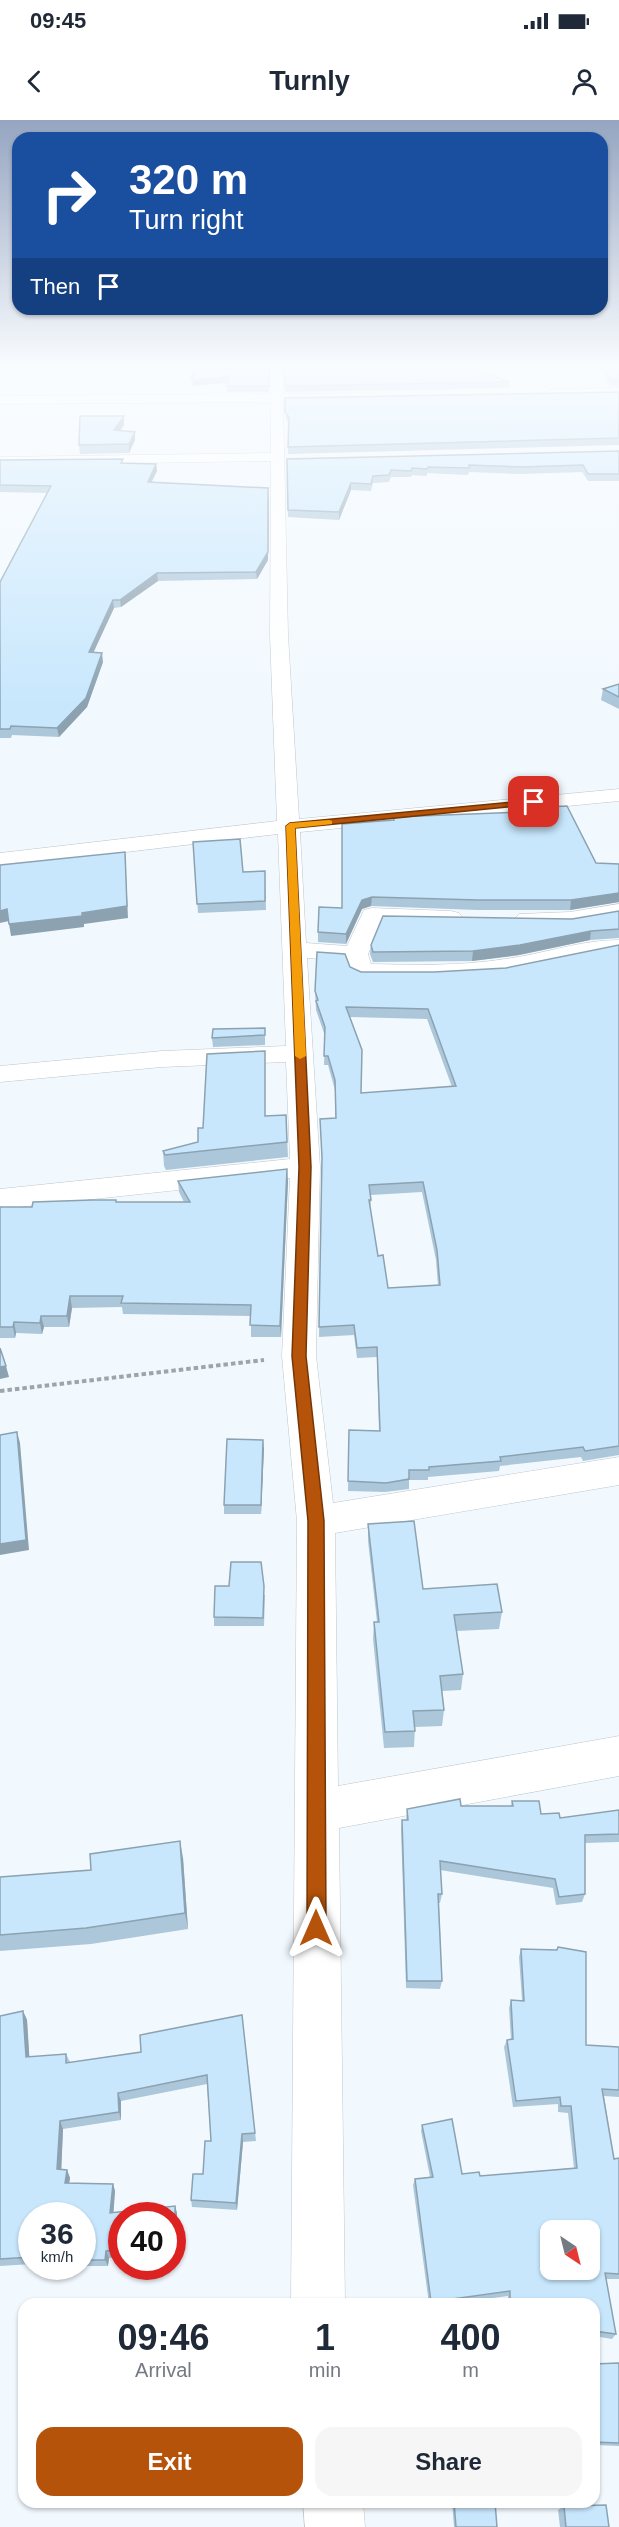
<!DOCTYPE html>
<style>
body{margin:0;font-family:Arial,sans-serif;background:#f6f6f7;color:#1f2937;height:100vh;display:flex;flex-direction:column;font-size:22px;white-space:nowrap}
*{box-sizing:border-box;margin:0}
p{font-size:20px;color:#747a83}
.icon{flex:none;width:33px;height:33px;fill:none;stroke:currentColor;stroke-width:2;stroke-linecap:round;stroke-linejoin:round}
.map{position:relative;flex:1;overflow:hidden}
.panel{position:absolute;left:18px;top:2178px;width:582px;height:210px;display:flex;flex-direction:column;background:#fff;border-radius:18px;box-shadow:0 2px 4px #0004}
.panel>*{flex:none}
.top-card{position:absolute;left:12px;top:12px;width:596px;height:183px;border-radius:18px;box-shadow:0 2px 4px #0004;background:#1a4fa0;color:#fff;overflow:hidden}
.needle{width:39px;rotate:145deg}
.controls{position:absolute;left:540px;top:2100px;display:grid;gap:12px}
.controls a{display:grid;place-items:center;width:60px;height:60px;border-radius:12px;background:#fff;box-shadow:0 2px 4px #0004;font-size:30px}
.speed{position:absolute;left:18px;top:2082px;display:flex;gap:12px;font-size:30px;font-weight:700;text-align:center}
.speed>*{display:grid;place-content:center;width:78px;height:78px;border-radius:50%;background:#fff;box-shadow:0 2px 4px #0004;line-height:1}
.speed small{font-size:15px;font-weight:400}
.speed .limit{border:9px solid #d22;background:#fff;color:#111}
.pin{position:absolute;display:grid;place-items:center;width:51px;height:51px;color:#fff;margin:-26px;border-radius:12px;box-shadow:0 3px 9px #0006}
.me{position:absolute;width:66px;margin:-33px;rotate:0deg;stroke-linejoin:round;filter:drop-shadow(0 0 4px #0008)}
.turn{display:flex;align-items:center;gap:21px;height:126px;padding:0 18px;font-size:27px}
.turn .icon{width:78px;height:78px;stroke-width:2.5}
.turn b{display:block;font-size:42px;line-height:51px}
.then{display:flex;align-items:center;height:57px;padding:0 18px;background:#0003;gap:12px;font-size:22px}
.eta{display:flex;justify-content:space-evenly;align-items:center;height:102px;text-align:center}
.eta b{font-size:36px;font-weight:600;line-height:42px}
.primary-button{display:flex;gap:12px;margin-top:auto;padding:12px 18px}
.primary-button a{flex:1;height:69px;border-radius:18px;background:#b45309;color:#fff;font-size:24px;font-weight:600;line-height:69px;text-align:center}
.primary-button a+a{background:#f6f6f7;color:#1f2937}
.status{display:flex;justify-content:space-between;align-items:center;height:42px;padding:0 30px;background:#fff;direction:ltr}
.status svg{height:16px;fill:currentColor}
header{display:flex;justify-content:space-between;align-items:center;height:78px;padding:0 18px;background:#fff;font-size:27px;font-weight:600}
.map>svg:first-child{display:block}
</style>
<div class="status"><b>09:45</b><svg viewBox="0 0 49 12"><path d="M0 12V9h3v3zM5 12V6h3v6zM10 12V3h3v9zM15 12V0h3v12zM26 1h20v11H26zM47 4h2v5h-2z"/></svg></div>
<header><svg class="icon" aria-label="back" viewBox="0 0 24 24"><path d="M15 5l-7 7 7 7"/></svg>Turnly<svg class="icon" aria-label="person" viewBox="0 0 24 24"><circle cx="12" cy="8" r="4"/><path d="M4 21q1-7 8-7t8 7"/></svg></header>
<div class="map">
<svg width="619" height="2407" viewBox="0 0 619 2407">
<rect width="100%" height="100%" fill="#f2f9fe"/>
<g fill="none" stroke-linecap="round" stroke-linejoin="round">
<g stroke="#bdc5cb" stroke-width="1">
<g id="minor">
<path d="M271 248H283V274L373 273 379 277 373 281H283L288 515 299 699 619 669V681L300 712 306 823 347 826 364 790 372 788 451 791 459 793 463 798 459 803 451 805 381 803 368 834 371 844C416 845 461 846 505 839 544 834 580 820 619 820V834C580 835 544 849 505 855 457 861 409 860 361 859L352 856 346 841 307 838 320 1047 316 1236 333 1383 619 1337V1365L335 1413 338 1666 619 1616V1656L339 1708 345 2184H291L297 1401 282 1236 290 1058 0 1089V1069L290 1039 286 942 162 947 0 962V946L162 931 286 926 278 714 0 747V733L277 701 270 515 271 341 0 345V337L271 333V282L0 284V276L271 274Z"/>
<polygon points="619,268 619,276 548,278 542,274 548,270"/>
<path d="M619 784V798C587 803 551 812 519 804L515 799 519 794 570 792Z"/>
<polygon points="303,2382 363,2382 365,2407 305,2407"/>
</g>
</g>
<polyline stroke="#9fa4a9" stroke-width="4" stroke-dasharray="4.5 3" stroke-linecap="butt" points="0,1271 264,1240"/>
<use href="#minor" fill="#fff" fill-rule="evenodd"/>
</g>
<g fill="#acc7da" fill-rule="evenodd">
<polygon points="179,248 269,248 269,272 227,272 228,263 193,266 192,260"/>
<polygon points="285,248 509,262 509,268 285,272"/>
<polygon points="600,248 619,248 619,266 610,266"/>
<polygon points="619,272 619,325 288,334 289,303 286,299 285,278"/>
<polygon points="124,305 120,311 135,312 135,320 129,333 80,334 79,325"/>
<polygon points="619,331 619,361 588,361 582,352 520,354 469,352 468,355 427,353 427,356 412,355 411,357 391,357 389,362 373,363 371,371 351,370 339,400 288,397 287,339"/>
<polygon points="0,340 156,344 157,351 151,363 268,440 257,459 158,461 121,487 114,488 93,532 103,542 87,587 59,617 12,615 11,618 0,618 0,462 48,373 0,372"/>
<polygon points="619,564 619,589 601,580 603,569"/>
<polygon points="525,688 596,743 619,744 619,782 570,790 477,790 371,786 362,789 346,824 318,822 318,812 342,788 393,700 393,697 525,692"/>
<polygon points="193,722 243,752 265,751 266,790 198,793"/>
<polygon points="619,791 619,818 590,820 519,835 472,841 373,842 370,834 371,825 572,799"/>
<path d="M619 825V1335L583 1341 581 1337 500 1346 499 1351 428 1357V1360H409V1369L385 1372 348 1371 349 1310 379 1311 377 1237 357 1238 354 1215 319 1217 322 1045 320 999 335 998V970L328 945H324L325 916 316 890 315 871 350 847 361 852H434L506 848ZM350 897 427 899 452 967 361 973ZM422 1072 436 1140 438 1166 388 1168 378 1136 370 1090 371 1080V1075Z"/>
<polygon points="265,908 265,925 213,927 212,918"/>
<polygon points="286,995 288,1037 166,1050 164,1046 163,1031 198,1022 203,1008 265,996"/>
<polygon points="178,1061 288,1061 281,1217 251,1217 251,1196 123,1194 122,1187 72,1188 69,1207 44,1207 42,1214 16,1213 15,1218 0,1218 0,1087 32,1087 116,1080 116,1082 184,1082 179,1072"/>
<polygon points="264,1329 261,1394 224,1394 224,1385"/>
<polygon points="368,1404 423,1469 502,1492 499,1509 457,1511 463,1554 461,1570 442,1571 444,1590 442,1606 415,1607 414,1627 384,1628 373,1519 374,1502 377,1502 368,1421"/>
<polygon points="229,1466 265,1475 264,1506 214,1506 214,1497"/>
<polygon points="512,1681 541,1694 560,1698 619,1690 619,1722 585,1723 585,1774 582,1782 556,1785 553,1768 440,1750 442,1774 440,1783 439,1783 442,1861 440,1869 406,1868 401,1709 402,1700 406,1700 407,1689 461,1686 511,1686"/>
<polygon points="183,1738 188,1809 91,1824 0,1831 0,1757 91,1750"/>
<polygon points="558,1827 586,1925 619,1927 619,1977 604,1976 614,2039 619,2038 619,2159 606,2159 616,2214 612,2219 594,2216 594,2184 508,2184 508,2176 447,2184 429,2184 413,2065 415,2059 430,2057 421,2011 422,2005 462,2054 480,2056 574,2048 568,1993 558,1992 558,1984 513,1987 504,1927 507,1920 511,1920 509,1888 511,1880 522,1880 519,1837 521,1829 557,1830"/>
<polygon points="23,1891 27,1900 29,1937 66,1934 70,1942 141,1932 242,1895 256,2021 243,2022 237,2090 192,2087 191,2080 203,2054 211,2021 207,1964 121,1981 121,2000 63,2009 61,2050 67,2050 70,2058 69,2063 113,2064 115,2071 113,2092 175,2086 177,2093 177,2131 172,2131 172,2096 122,2096 122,2137 109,2138 108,2146 82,2146 82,2096 32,2096 32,2144 0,2146 0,1896"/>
<polygon points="619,2243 619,2326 594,2325 594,2244"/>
<polygon points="452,2382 495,2382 497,2407 454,2407"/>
<polygon points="564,2386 609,2407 560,2407 558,2390"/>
</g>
<g fill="#8ca2b1">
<polygon points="229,256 230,262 193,266 192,260"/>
<polygon points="124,296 124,305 114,319 114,310"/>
<polygon points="135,312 135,320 129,333 129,324"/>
<polygon points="156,344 157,351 148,369 148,362"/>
<polygon points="351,363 351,370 339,400 339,392"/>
<polygon points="269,375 268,440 257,459 256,452"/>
<polygon points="157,453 158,461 121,487 120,480"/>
<polygon points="113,480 114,488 90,540 89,532"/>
<polygon points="102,533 103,542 87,587 59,617 57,608"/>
<polygon points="125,732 128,798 84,804 84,807 11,816 9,804 82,793"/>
<polygon points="619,773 619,782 570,790 571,780"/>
<polygon points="372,777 371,786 362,789 346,824 346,814 362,780"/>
<polygon points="7,789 9,801 0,803 0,791"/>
<polygon points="591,811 590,820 519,835 472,841 473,831"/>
<polygon points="287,1049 288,1061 281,1217 280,1206"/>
<polygon points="70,1176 72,1188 69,1207 67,1196"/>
<polygon points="41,1196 44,1207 42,1214 40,1203"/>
<polygon points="14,1202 16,1213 15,1218 13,1207"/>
<polygon points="6,1246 9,1257 0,1259 0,1247"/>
<polygon points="17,1312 20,1323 29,1430 0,1435 0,1424"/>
<polygon points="263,1320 264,1329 261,1394 261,1385"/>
<polygon points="180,1721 183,1738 188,1809 185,1793"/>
<polygon points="23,1891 27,1900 30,1946 26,1937"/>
<polygon points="118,1973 121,1981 121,2000 119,1992"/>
<polygon points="60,2001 63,2009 61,2057 57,2049"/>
<polygon points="242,2014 243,2022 237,2090 236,2083"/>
<polygon points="67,2050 70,2058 68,2071 65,2063"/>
<polygon points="113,2064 115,2071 113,2100 110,2093"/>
<polygon points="175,2086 177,2093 177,2131 175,2124"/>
<polygon points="106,2131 109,2138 108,2146 105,2140"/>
</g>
<g fill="#c8e7fd" stroke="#8ca2b1" stroke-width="1.5" fill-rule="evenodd">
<polygon points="185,248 269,248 269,266 227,266 229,256 192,260 195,253 192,253"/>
<polygon points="285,248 470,248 509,262 285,266"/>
<polygon points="604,248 619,248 619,260 611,260"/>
<polygon points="619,272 619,318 288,327 289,297 285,292 285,278"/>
<polygon points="80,296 124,296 114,310 135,312 129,324 79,325"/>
<polygon points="619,331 619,354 588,354 583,345 521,347 469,345 469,348 428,347 427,349 412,348 411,351 391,350 389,355 373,356 371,364 351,363 339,392 288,390 287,339"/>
<polygon points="123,339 121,343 156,344 148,362 268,368 268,432 256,452 157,453 120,480 113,480 89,532 102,533 86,578 57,608 11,606 10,609 0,609 0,462 51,366 0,365 0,340"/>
<polygon points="619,564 619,577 603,569"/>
<polygon points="567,686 596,743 619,744 619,773 571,780 478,780 372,777 362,780 346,814 318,812 319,787 342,788 342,704 394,700 393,697 526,692 525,688"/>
<polygon points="240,719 243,752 265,751 265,781 197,784 193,722"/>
<polygon points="125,732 127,786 82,793 82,796 9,804 7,789 0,791 0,745"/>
<polygon points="619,791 619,809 591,811 520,825 473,831 373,832 371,825 383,796 572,799"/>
<path d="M619 825V1326L585 1331 583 1327 500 1337 501 1341 429 1347V1350H409V1359L386 1363 348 1361 349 1310 380 1311 377 1227 357 1228 354 1205 319 1207 322 1037 320 999 336 998 335 960 328 936H324L325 907 316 881 318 880 315 871 317 832 345 834 350 847 361 852H434L506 848ZM346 887 428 889 456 966 361 973 362 930ZM423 1062 437 1130 440 1165 388 1168 383 1135 378 1136 369 1080H371L369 1065Z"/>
<polygon points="265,908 265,915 212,918 213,909"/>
<polygon points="265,931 265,996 286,995 287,1022 165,1035 163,1031 198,1022 198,1008 203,1008 207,934"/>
<polygon points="287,1049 280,1206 250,1205 251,1185 121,1183 123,1176 70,1176 67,1196 41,1196 40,1203 14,1202 13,1207 0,1207 0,1087 32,1087 33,1082 92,1080 116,1080 116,1082 190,1082 178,1061"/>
<polygon points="0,1228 6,1246 0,1247"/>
<polygon points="17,1312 26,1420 0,1424 0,1315"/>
<polygon points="227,1319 263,1320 261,1385 224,1385"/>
<polygon points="414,1401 423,1469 497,1464 502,1492 454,1495 463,1554 440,1556 444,1590 413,1591 415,1611 385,1612 374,1502 379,1502 368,1404"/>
<polygon points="231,1442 261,1442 264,1466 263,1498 214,1497 215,1466 229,1466"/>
<polygon points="460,1679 461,1686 513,1686 512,1681 539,1681 541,1694 559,1693 560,1698 619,1690 619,1714 585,1715 585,1774 559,1777 555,1759 440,1741 442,1774 438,1774 442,1861 407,1861 402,1700 408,1700 407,1689"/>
<polygon points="180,1721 185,1793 86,1808 0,1815 0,1757 91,1750 90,1734"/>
<path d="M558 1827 586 1832V1925L619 1927V1970L602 1969 614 2039 619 2038V2154L605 2153 616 2214 594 2211V2184H510V2171L431 2182 415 2059 433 2057 422 2005 452 1999 462 2054 479 2052 480 2056 577 2048 571 1986H561L560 1977 516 1981 507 1920 513 1919 511 1880 524 1881 521 1829 557 1830ZM550 2110H590V2150H550Z"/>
<polygon points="23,1891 26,1937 66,1934 66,1943 141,1932 140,1915 242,1895 255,2013 242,2014 236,2083 191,2080 193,2054 203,2054 205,2021 211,2021 207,1955 118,1973 119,1992 60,2001 57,2049 67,2050 65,2063 113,2064 110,2093 175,2086 175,2124 172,2124 172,2096 122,2096 122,2130 106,2131 105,2140 82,2140 82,2096 32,2096 32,2137 0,2139 0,1896"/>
<polygon points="619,2243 619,2323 594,2322 594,2244"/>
<polygon points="454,2382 495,2382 497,2407 456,2407"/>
<polygon points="606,2385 609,2407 566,2407 564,2386"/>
</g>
<linearGradient id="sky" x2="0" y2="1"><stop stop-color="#95a5c1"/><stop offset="0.42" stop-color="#f9fcff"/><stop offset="1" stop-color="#f9fcff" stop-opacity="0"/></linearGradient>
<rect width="619" height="585" fill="url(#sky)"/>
<polygon fill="#b45309" stroke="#753606" stroke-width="1.5" points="534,680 537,680 537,684 295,708 311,1047 306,1236 324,1401 326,1808 323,1815 316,1818 310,1815 307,1808 308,1401 292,1236 299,1047 286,706 290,703"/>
<polygon fill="#f59e0b" points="329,700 332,701 332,704 295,708 306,936 300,939 295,936 286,706 290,703"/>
</svg>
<div class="controls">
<a><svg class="needle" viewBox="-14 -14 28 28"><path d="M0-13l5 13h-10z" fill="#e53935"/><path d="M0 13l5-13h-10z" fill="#747a83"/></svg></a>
</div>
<div class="speed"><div>36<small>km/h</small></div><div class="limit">40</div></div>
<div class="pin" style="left:534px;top:682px;background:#d93025"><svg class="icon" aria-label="arrive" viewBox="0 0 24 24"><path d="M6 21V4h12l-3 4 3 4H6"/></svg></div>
<svg class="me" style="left:316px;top:1808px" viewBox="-20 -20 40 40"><path d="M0-17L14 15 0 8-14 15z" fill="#b45309" stroke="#fff" stroke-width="4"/></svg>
<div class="top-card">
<div class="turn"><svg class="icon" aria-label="right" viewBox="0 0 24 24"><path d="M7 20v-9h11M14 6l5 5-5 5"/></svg><div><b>320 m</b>Turn right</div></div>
<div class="then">Then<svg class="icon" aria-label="arrive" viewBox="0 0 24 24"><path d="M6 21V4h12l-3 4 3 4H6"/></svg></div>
</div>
<section class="panel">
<div class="eta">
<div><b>09:46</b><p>Arrival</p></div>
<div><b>1</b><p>min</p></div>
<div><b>400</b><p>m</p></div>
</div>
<div class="primary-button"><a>Exit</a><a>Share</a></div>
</section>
</div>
